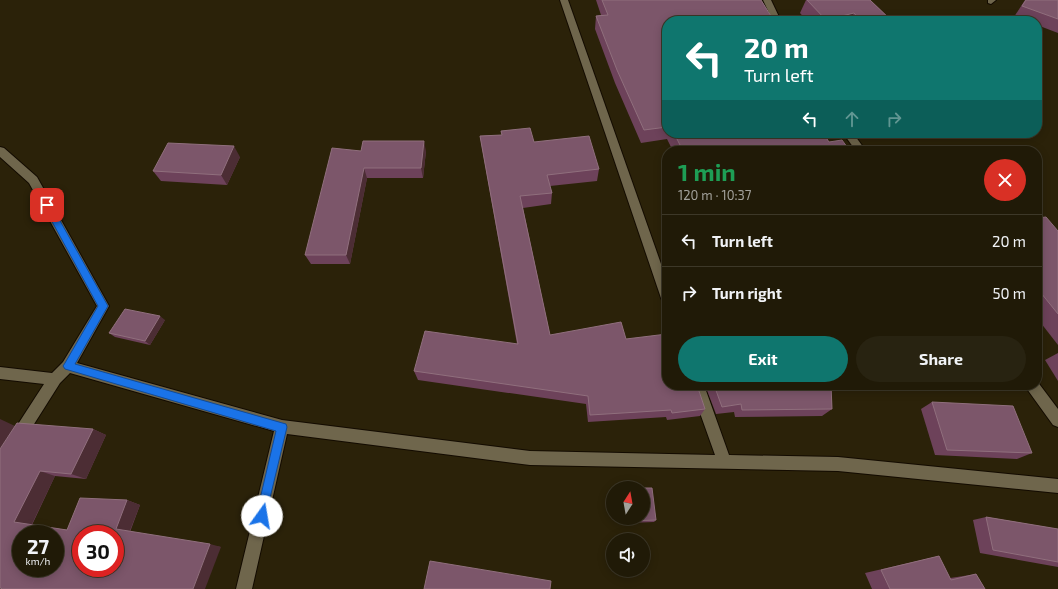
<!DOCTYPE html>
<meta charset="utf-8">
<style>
body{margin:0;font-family:"Exo 2",sans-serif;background:#282311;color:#f1f3f6;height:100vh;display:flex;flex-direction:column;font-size:15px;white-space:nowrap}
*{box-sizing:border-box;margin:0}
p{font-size:13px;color:#a2a19b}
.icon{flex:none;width:22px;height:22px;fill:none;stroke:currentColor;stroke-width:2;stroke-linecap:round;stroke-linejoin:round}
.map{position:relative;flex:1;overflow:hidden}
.side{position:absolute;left:662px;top:146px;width:380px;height:244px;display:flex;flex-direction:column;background:#201a07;border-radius:16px;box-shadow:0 2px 10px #0003,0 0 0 1px #3d3828}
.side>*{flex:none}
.banner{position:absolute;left:662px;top:16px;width:380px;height:122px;border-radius:16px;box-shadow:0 2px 10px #0003,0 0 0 1px #3d3828;background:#0f766e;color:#fff;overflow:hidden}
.needle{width:26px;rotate:11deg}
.controls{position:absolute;left:606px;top:481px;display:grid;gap:8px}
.controls a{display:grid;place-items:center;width:44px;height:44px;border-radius:50%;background:#201a07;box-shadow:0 2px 10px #0003,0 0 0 1px #3d3828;font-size:20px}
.speed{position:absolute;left:12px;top:525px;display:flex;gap:8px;font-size:20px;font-weight:700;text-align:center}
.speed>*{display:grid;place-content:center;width:52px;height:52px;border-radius:50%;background:#201a07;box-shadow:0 2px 10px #0003,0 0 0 1px #3d3828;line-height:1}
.speed small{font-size:10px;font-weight:400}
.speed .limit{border:6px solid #d22;background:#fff;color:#111}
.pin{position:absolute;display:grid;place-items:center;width:34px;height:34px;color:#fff;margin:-17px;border-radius:8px;box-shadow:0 2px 6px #0006}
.me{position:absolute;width:44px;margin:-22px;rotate:13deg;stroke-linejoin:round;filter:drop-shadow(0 0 3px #0008)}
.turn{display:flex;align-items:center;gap:14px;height:84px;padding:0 16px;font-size:18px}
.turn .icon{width:52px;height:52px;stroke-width:2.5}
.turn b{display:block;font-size:28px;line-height:34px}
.lanes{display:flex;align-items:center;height:38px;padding:0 16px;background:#0003;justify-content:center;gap:20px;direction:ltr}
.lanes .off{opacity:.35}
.round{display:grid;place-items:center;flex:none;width:42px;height:42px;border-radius:21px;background:#282311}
.headline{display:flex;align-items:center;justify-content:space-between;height:68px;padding:0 16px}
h1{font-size:24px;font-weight:700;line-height:30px;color:#1e9e55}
.action{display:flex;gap:8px;margin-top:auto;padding:8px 16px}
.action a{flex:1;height:46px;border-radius:24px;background:#0f766e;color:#fff;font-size:16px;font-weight:700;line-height:46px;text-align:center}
.action a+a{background:#282311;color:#f1f3f6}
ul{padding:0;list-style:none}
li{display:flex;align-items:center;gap:12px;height:52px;padding:0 16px;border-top:1px solid #3d3828}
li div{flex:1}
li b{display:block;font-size:15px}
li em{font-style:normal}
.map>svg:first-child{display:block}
</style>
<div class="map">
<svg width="1058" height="589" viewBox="0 0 1058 589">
<rect width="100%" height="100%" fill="#2b2209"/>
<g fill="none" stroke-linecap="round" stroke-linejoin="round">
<g stroke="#130b00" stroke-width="2">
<g id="minor">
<polygon points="560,0 568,0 667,281 667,303 663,302 661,298"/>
<polygon points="763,0 771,0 781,21 773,21"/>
<polygon points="988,0 996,0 991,4 988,3"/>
<polygon points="843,133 853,133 866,151 856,151"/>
<polygon points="0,147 4,148 37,177 109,306 77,363 282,420 530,451 715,455 690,385 704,385 729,455 838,457 1058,479 1058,493 838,471 530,465 287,434 252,589 236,589 274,431 70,373 60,383 5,470 0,472 0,452 44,384 0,379 0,367 52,373 63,362 97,306 29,183 0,157"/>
<polygon points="1037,381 1058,409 1058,427 1053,425 1027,389 1025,385 1037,385"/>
</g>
</g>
<use href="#minor" fill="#6f664c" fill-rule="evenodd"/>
</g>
<g fill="#6d425a">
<polygon points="596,0 761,0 667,21 667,133 823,133 829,142 850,151 673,151 667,139 641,143 615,83 595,29 596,16 601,15"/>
<polygon points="806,0 870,0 892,21 807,21 800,13"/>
<polygon points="1025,0 1058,0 1058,33 1037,25 1037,21 1025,21 1014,17"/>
<polygon points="501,131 534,142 599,169 597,181 550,186 552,193 551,204 523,208 550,335 626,339 705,409 700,416 667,420 666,417 588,422 586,404 418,380 414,371 517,344 482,148 480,136 502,135"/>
<polygon points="361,151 426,151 423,178 367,178 350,264 311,264 305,255"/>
<polygon points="240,157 227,185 161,181 153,171"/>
<polygon points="1037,218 1058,231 1058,345 1037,318"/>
<polygon points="165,320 150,345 115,337 109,333"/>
<polygon points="1058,353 1058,381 1045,360"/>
<polygon points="705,385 831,385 832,409 822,416 735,417 734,412 716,414"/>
<polygon points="932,402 1032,453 1017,459 935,455 921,409"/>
<polygon points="93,429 106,435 86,479 55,476 32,525 67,530 127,500 140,505 130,532 221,547 0,588 0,449"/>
<polygon points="986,517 1058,529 1058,567 980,553 973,520"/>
<polygon points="627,518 643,518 656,520 654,522 628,523"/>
<polygon points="939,556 950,578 957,577 976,574 985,589 872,589 865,573"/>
</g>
<g fill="#4c2d34">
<polygon points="854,13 850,21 825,21 826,20"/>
<polygon points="424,141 426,151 423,178 421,168"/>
<polygon points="234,146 240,157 227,185 221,175"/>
<polygon points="705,149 704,151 691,151"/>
<polygon points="364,168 367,178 350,264 346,255"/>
<polygon points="160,316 165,320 150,345 145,341"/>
<polygon points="0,419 15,426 0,449"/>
<polygon points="93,429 106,435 86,479 71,474"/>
<polygon points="40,471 55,476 31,526 14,522"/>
<polygon points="127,500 140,505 129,533 116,529"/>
<polygon points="210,544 221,547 205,589 193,589"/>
</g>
<g fill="#7c566a" stroke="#906f7d" fill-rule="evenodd">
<polygon points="602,0 761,0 774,21 667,21 667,127 644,130 617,70 596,16 608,15"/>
<polygon points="807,0 870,0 892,21 861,21 854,13 826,20"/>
<polygon points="1026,0 1058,0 1058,19 1022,6"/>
<polygon points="530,128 534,142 589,136 599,169 547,175 552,193 520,196 550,335 621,322 626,339 667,334 667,385 697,385 705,409 672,413 671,410 590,415 588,396 414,371 425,331 518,344 480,136 502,135 501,131"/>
<polygon points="674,133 823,133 829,142 842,140 850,151 706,151 705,149 691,151 683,151"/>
<polygon points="363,141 424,141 421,168 364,168 346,255 305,255 332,148 361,151"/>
<polygon points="168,143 234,146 221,175 153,171"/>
<polygon points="1046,217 1058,231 1058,314 1037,288 1037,218"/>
<polygon points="125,309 160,316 145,341 109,333"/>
<polygon points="714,385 831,385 832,409 742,410 741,404 722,407"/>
<polygon points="932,402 1013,406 1032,453 947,450"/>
<path d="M17 423 93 429 71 474 40 471 14 522 67 530 80 498 127 500 116 529 210 544 193 589H3L0 588V449ZM21 534H55V568H21ZM81 534H115V568H81Z"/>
<polygon points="643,488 652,488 656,520 629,521 629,518 643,518"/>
<polygon points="986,517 1058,529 1058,562 993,550"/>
<polygon points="939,556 951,580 976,574 985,589 890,589 881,570"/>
<polygon points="430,561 551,581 550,589 424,589"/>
</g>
<polygon fill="#1a73e8" stroke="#114b97" points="47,202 50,203 108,306 75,364 286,424 287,427 265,519 262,521 258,519 256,516 276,431 65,369 63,366 65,363 98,306 43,205"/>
</svg>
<div class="controls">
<a><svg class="needle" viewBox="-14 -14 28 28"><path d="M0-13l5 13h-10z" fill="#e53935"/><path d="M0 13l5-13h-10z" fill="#a2a19b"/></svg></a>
<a><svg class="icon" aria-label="sound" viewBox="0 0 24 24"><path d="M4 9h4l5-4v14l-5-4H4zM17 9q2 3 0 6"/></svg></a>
</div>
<div class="speed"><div>27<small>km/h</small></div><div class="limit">30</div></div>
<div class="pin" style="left:47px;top:205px;background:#d93025"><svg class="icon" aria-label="arrive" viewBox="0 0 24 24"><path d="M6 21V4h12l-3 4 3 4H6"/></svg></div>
<svg class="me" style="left:262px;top:516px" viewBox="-20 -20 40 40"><circle r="19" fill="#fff"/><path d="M0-13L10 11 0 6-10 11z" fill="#1a73e8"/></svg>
<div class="banner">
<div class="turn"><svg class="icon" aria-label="left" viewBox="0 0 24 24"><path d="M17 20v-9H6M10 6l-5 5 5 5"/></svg><div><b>20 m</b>Turn left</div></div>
<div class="lanes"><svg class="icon" aria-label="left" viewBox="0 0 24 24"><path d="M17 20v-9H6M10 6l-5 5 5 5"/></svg><svg class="icon off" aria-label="ahead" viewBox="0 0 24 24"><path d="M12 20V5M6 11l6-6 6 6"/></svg><svg class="icon off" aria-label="right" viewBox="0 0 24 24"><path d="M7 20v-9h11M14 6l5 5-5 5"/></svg></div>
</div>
<section class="side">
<div class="headline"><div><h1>1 min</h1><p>120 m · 10:37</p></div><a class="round" style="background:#d93025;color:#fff"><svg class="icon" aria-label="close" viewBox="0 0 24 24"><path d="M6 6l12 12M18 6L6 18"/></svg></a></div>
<ul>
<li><svg class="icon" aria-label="left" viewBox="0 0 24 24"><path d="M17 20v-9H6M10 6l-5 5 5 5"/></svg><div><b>Turn left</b></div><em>20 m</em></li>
<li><svg class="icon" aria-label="right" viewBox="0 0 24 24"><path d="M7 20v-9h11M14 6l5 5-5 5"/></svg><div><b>Turn right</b></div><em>50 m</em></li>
</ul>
<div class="action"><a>Exit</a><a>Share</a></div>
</section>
</div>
